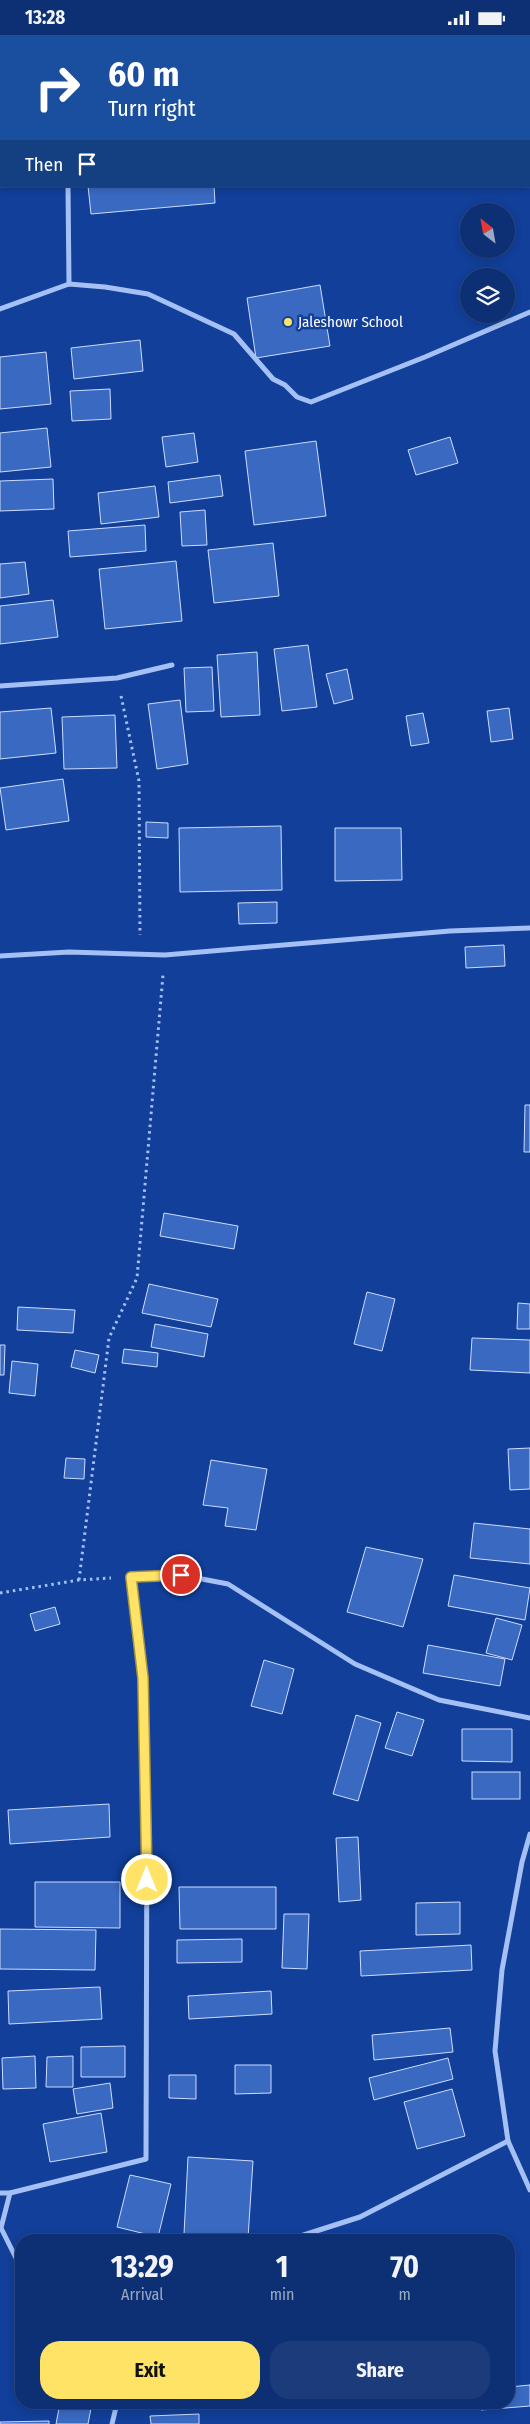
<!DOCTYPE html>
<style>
body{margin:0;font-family:"Fira Sans Condensed",sans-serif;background:#1b3b7b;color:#f1f3f6;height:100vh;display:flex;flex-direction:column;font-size:19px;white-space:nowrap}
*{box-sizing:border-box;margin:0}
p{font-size:16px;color:#9aa9c4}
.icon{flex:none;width:28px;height:28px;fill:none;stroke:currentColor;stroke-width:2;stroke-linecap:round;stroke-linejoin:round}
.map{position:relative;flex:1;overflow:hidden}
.panel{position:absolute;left:15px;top:2199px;width:500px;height:175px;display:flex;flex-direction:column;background:#0d2f73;border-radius:20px;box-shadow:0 2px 8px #0003,0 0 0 1px #2d4a85}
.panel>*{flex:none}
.guide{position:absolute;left:0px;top:0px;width:530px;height:152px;box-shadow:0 2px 8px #0003,0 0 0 1px #2d4a85;background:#1a4fa0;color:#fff;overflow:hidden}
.needle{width:32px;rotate:329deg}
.fabs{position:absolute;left:460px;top:168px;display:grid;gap:10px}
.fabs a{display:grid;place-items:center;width:55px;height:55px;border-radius:50%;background:#0d2f73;box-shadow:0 2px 8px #0003,0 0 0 1px #2d4a85;font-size:25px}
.pin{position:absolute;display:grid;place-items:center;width:42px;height:42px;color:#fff;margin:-21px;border:2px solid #fff;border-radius:50%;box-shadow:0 1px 5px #0007}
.me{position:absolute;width:55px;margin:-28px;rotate:0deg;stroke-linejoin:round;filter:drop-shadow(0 0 4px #0008)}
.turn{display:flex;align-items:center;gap:18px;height:105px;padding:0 25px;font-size:22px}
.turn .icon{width:65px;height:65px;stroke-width:2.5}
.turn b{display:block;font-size:35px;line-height:42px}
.then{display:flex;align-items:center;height:48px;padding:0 25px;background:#0003;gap:10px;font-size:19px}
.eta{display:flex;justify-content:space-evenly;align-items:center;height:85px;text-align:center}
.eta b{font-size:30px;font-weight:700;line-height:35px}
.button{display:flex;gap:10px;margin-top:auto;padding:10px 25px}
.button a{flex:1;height:58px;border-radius:20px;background:#ffe366;color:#111;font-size:20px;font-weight:700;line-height:58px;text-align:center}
.button a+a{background:#1b3b7b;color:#f1f3f6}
.status{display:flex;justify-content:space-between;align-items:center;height:35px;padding:0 25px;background:#0d2f73;direction:ltr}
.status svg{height:14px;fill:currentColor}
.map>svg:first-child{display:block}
</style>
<div class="status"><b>13:28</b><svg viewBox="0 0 49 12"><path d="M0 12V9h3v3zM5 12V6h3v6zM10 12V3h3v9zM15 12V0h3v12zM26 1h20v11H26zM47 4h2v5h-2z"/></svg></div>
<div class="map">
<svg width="530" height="2389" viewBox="0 0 530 2389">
<rect width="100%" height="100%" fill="#113f99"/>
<g fill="#3a69c1" stroke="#ccddfe">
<polygon points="0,0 32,0 1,1 1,44"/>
<rect x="89" y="0" width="111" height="1"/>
<polygon points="88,151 214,151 215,168 91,179"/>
<polygon points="320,250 330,311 256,323 247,263"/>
<polygon points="140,305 143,336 74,344 71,313"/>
<polygon points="46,317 51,369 0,374 0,322"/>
<polygon points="110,354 111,384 72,386 70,356"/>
<polygon points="47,393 51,432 0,437 0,398"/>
<polygon points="194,398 198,427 166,432 162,402"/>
<polygon points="450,402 458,428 416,440 408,415"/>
<polygon points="316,406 326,481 254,490 245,416"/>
<polygon points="220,440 223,461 170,468 168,447"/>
<polygon points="53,444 54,474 0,476 0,446"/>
<polygon points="155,451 159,482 101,489 98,458"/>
<polygon points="205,475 207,510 182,511 180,477"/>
<polygon points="145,490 146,516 70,522 68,496"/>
<polygon points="273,508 279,561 214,568 208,515"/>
<polygon points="176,526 182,586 105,594 99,534"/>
<polygon points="25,527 29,559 0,563 0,529"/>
<polygon points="53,565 58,602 0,609 0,571"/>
<polygon points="308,610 317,672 282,676 274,614"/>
<polygon points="257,617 260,680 221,682 217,620"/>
<polygon points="212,632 214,676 186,677 184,633"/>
<polygon points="347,634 353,664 334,669 326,639"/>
<polygon points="180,665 188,729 157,734 148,669"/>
<polygon points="51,673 56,718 0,724 0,677"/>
<polygon points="509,673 513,704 491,707 487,676"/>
<polygon points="423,678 429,708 411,711 406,681"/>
<polygon points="115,680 117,733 64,734 62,682"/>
<polygon points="63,744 69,786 6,795 0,753"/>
<polygon points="146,787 168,788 168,803 146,802"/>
<polygon points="281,791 282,855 180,857 179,793"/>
<polygon points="335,793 401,793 402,845 335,846"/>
<polygon points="277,867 277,888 239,889 238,868"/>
<polygon points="504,910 505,931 466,933 465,912"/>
<polygon points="525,1070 530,1070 530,1117 524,1117"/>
<polygon points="164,1178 238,1191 234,1214 160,1201"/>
<polygon points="149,1249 218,1264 211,1292 142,1278"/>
<polygon points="367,1257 395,1264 382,1316 354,1309"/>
<polygon points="518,1268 530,1269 530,1294 517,1294"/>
<polygon points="18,1272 75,1275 73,1298 17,1295"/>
<polygon points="155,1289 208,1299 204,1322 151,1312"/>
<polygon points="472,1303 530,1305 530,1338 470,1335"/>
<polygon points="0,1310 5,1310 4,1340 0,1340"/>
<polygon points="124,1314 158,1318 157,1332 122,1328"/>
<polygon points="75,1315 99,1320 95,1338 71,1332"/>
<polygon points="12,1326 38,1329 35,1361 9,1358"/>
<polygon points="530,1413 530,1454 510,1455 508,1414"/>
<polygon points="66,1423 85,1424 84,1444 64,1443"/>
<polygon points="211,1425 267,1434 256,1495 225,1491 228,1473 203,1470"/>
<polygon points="474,1488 530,1494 530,1529 470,1523"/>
<polygon points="366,1512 423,1524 403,1592 347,1577"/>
<polygon points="454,1540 530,1553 525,1585 448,1571"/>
<polygon points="55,1572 60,1589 35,1596 30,1579"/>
<polygon points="496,1583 522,1590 512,1625 486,1618"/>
<polygon points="428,1610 505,1624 500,1651 423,1638"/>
<polygon points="264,1625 294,1634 282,1679 251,1671"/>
<polygon points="397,1677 424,1685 412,1721 385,1713"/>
<polygon points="356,1680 381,1688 358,1766 333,1759"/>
<polygon points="462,1694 512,1694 512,1727 462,1726"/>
<rect x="472" y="1737" width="48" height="27"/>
<polygon points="109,1769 110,1802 10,1809 8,1775"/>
<polygon points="358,1802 361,1865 339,1867 336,1803"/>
<polygon points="35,1847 120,1847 120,1893 35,1892"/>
<polygon points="179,1852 276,1852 276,1894 180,1894"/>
<polygon points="460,1867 460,1899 416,1900 416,1868"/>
<polygon points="284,1879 309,1879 307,1934 282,1933"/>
<polygon points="0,1894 96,1895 95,1935 0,1934"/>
<polygon points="242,1904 242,1927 177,1928 177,1905"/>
<polygon points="471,1910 472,1935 361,1941 360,1916"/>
<polygon points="100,1952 102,1984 9,1989 8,1956"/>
<polygon points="271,1956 272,1979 189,1984 188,1961"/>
<polygon points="450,1993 453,2017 374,2025 372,2000"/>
<polygon points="125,2011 125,2042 81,2042 81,2012"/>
<polygon points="35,2021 36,2053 3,2054 2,2023"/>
<polygon points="73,2021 73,2052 46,2052 47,2022"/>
<polygon points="448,2023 453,2044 374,2065 369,2043"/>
<polygon points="235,2030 271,2030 271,2058 235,2059"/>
<polygon points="169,2040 196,2040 196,2064 169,2063"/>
<polygon points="110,2048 113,2073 77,2079 73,2054"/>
<polygon points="452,2054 465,2101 417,2114 404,2067"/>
<polygon points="101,2078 107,2117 50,2127 43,2089"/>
<polygon points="188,2122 253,2126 248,2203 184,2199"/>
<polygon points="130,2140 171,2149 158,2202 117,2192"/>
<polygon points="530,2350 530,2371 481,2375 480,2368 509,2368 509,2352"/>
<polygon points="60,2368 92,2368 88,2389 56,2389"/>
<polygon points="199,2379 199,2389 151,2389 150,2381"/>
<polygon points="49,2386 49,2389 0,2389 0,2387"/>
</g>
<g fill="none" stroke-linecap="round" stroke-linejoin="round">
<g stroke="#a4c0f4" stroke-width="3" stroke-dasharray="2.5 4" stroke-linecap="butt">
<polyline points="121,661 139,746 140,900"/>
<polyline points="79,1545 109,1303 137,1243 163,940"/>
<polyline points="0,1558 79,1545 111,1543"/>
</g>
<g stroke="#a4c0f4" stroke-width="5">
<polyline points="69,0 69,1"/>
<polyline points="391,0 391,1"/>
<polyline points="68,151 69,249"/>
<polyline points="0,274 69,249 105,252 148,259 234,299 273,344 285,350 297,362 311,367 425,322 530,277"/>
<polyline points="0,651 117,643 172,630"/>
<polyline points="0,921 69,917 165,920 450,896 530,893"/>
<polyline points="530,1799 522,1827 502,1935 495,2016 508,2106 530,2155"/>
<polyline points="0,2158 10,2158 1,2193 21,2233"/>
<polyline points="10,2158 146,2124 147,1765 143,1643 131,1542 181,1540 228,1549 355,1629 439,1665 530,1683"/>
<polyline points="288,2205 360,2182 508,2106"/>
<polyline points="112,2389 117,2368"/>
</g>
</g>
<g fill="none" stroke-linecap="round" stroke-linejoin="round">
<g stroke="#a69442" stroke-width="12">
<polyline id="route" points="147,1845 143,1643 131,1542 181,1540"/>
</g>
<use href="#route" stroke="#ffe366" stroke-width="9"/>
</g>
<circle fill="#ffe366" stroke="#113f99" stroke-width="2" cx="288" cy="287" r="5"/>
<g text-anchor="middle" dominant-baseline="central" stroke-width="5" stroke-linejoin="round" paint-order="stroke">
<g font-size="15" fill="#fff" stroke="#113f99" text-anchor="start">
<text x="298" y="287">Jaleshowr School</text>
</g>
</g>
</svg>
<div class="fabs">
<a><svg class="needle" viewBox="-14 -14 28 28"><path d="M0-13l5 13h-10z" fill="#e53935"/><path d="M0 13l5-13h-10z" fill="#9aa9c4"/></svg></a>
<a><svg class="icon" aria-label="layers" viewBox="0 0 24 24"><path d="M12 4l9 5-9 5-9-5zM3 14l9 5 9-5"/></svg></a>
</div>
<div class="pin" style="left:181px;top:1540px;background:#d93025"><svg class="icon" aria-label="arrive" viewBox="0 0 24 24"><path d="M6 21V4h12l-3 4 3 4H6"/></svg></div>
<svg class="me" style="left:147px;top:1845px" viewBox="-20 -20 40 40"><circle r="17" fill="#ffe366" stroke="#fff" stroke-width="3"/><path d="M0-11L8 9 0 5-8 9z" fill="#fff"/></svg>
<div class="guide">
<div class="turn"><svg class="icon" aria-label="right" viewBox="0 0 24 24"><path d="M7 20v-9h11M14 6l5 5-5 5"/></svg><div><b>60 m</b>Turn right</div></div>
<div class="then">Then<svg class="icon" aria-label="arrive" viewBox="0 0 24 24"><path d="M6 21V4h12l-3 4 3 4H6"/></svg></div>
</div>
<section class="panel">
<div class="eta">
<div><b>13:29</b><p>Arrival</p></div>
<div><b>1</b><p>min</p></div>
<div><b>70</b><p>m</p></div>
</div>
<div class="button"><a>Exit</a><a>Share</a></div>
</section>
</div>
